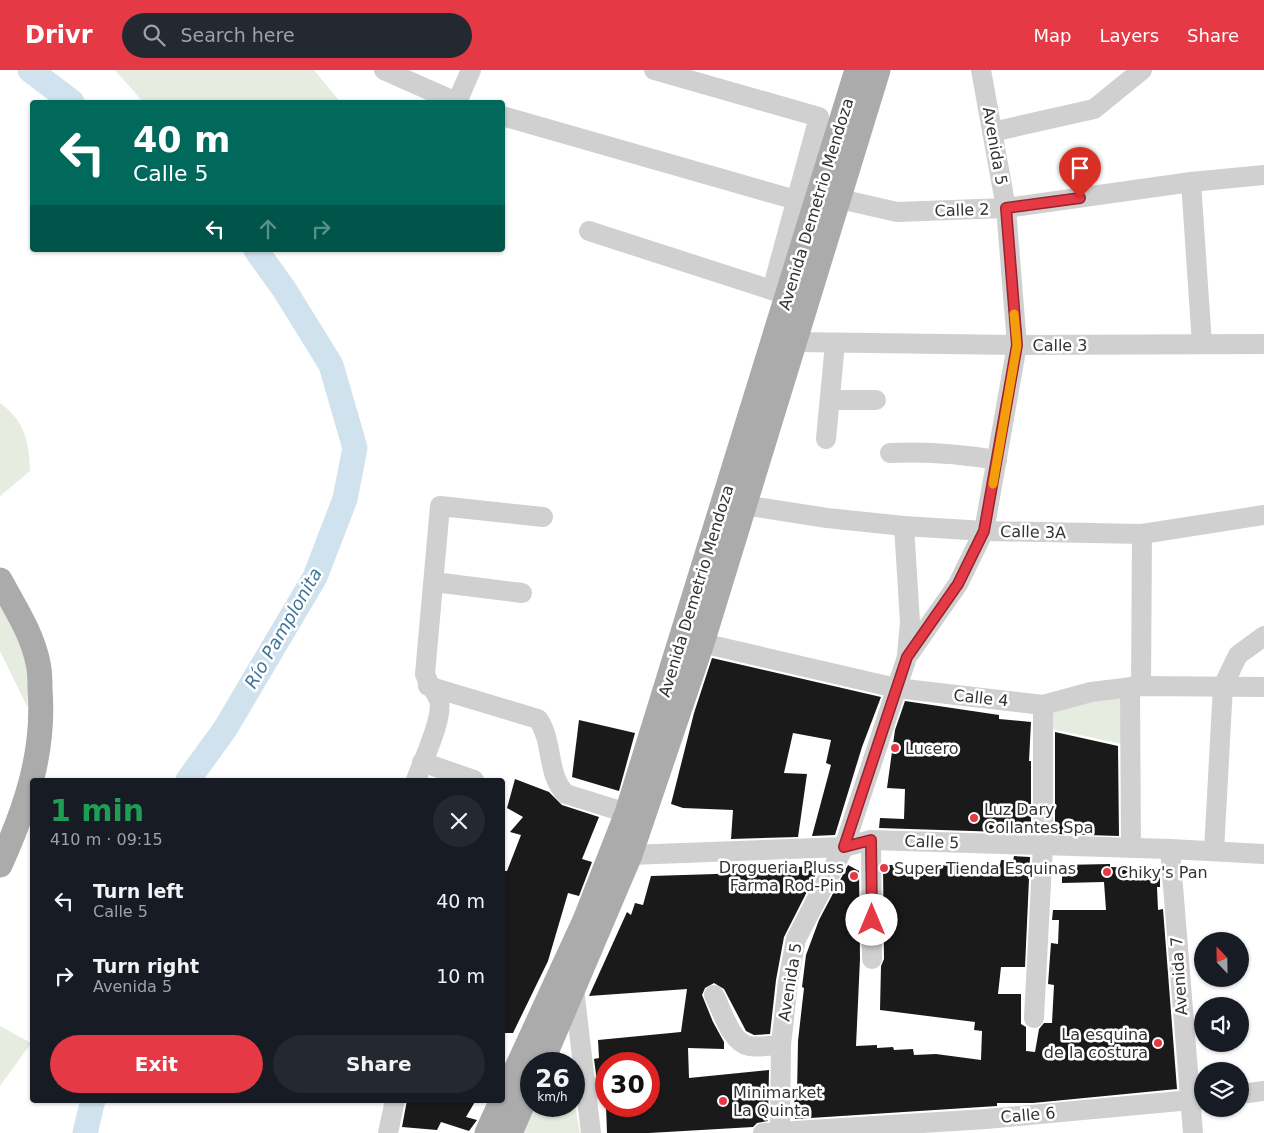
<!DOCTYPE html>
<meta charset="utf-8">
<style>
body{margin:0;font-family:"DejaVu Sans",sans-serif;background:#242831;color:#f1f3f6;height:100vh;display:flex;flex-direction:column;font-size:19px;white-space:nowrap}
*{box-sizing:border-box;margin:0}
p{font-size:16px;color:#9ea1a6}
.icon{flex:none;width:28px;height:28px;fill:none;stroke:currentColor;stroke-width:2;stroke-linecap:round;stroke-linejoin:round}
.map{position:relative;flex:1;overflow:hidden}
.panel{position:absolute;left:30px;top:708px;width:475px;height:325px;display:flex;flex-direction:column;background:#171b24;border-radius:5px;box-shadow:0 1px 4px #0004}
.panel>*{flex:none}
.top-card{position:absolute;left:30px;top:30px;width:475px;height:152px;border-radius:5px;box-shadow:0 1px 4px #0004;background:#00695c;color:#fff;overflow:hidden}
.needle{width:32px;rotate:338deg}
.buttons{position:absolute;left:1194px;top:862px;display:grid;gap:10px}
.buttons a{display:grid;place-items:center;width:55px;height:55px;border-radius:50%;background:#171b24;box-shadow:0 1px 4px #0004;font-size:25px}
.speed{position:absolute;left:520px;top:982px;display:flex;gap:10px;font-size:25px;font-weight:700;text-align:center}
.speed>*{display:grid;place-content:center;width:65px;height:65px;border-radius:50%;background:#171b24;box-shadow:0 1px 4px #0004;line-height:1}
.speed small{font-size:12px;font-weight:400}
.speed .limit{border:8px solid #d22;background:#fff;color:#111}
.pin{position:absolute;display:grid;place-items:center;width:42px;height:42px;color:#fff;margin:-51px -21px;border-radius:50% 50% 50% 0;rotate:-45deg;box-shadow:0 0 5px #0007}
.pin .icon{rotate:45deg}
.me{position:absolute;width:55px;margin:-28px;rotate:0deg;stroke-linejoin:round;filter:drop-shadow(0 0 4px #0008)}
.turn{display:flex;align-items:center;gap:18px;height:105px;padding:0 20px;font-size:22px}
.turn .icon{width:65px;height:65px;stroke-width:2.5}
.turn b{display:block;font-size:35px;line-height:42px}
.lanes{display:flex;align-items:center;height:48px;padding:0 20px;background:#0003;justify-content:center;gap:25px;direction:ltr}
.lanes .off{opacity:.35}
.round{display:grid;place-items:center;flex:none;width:52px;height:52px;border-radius:26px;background:#242831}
.overview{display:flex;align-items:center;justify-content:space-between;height:85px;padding:0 20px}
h1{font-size:30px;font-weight:600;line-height:38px;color:#1e9e55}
.cta{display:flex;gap:10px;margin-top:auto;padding:10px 20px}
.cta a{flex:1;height:58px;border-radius:30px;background:#e63946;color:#fff;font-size:20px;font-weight:600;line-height:58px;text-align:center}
.cta a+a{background:#242831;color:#f1f3f6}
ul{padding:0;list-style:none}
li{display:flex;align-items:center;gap:15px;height:75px;padding:0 20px}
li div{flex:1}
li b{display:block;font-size:19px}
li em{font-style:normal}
header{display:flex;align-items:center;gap:30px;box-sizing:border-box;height:70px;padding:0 25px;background:#e63946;color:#fff}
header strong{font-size:24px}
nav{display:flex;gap:28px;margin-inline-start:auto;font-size:18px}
.search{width:350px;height:45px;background:#242831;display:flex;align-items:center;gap:12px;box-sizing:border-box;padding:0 18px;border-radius:28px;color:#9ea1a6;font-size:19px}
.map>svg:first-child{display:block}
</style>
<header>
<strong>Drivr</strong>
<div class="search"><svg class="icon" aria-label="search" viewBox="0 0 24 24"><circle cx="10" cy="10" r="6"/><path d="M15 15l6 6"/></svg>Search here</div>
<nav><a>Map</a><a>Layers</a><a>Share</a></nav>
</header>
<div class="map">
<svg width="1264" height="1063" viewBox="0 0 1264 1063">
<rect width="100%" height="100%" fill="#fff"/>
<g fill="#e6ecdf">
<polygon points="115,0 314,0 340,32 143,32"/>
<path d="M0 333C25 351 29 372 30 401L0 426Z"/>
<polygon points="0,515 27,578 28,638 0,581"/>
<polygon points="1126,621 1126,675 1052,659 1052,636"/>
<polygon points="0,956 31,973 0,1016"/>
<polygon points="574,1031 580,1063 519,1063 534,1036 574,1036"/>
</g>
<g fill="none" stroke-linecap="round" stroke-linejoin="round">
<g stroke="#cfe2ee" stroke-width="25">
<polyline points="30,0 72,32"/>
<polyline points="188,710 225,659 315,507 345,429 355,378 331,295 284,219 256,180"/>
<polyline points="85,1063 93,1030"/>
</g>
</g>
<g fill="#1a1a1a">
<polygon points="712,588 881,627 862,677 835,765 812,766 831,695 826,693 831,670 793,663 784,703 807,704 798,767 731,769 733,740 683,738 671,734 694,643"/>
<polygon points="905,631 999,645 999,649 1031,652 1029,691 1031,691 1031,763 879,758 880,748 904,749 905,719 887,718 895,660"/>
<polygon points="579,650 635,663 619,721 572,707"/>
<polygon points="1055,662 1118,676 1119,766 1055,764"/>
<polygon points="515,709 549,722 562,735 599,747 582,789 592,792 579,826 568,823 548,891 513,963 502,963 502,801 507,801 521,765 510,762 523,747 507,738"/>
<polygon points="1014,786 1030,787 1025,897 1001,897 998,924 1021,924 1021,954 1026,957 1026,981 1035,982 1039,959 1044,953 1052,953 1054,915 1048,914 1051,873 1058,874 1059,850 1052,850 1053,840 1106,840 1104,812 1062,813 1062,795 1110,794 1110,797 1160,799 1160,817 1157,817 1158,840 1163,839 1177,1019 1033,1033 997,1033 997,1036 795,1049 794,1025 797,1025 798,971 804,918 802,917 806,885 819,850 848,795 859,801 860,889 856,976 877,975 877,978 893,977 894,980 913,979 914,985 936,984 981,990 982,961 974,960 975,952 880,940 881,896 884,889 883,795 918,795 919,793 932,797 932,795 1000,795 1001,790 1013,791"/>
<polygon points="820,796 784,867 776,910 770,964 754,965 746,961 724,919 714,913 705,918 702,925 713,952 724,972 724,979 688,978 689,1008 769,1000 768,1051 757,1053 753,1057 649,1063 607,1063 606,1036 649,1036 649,994 606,994 606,1021 598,1019 594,989 599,988 598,970 681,962 687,919 589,926 627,842 631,845 635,833 643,835 651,806 716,804 750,801 750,799"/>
<polygon points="407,1030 476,1030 466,1047 477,1050 469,1061 441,1052 437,1060 402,1057"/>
</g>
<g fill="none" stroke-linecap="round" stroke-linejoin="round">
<g stroke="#d0d0d0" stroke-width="20">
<polyline points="384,0 456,32"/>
<polyline points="654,0 819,47 772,220"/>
<polyline points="457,32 471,0"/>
<polyline points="502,46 796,130"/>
<polyline points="992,62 1094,39 1142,0"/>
<polyline points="1191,112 1202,274"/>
<polyline points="840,129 897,142 1006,138 1191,112 1264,105"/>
<polyline points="589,161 784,224"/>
<polyline points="796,272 1017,275 1264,274"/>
<polyline points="830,330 876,330"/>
<polyline points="826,369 835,273"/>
<path d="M890 383C927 381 961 384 997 390"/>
<polyline points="743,435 827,448 904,456 984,461 1142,464 1264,445"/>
<polyline points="904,456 910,552 907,584"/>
<polyline points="434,512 522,523"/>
<polyline points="702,573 896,618 1043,635 1091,622 1141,616 1264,617"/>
<path d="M428 616 538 649C554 672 546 705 566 724L627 743"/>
<polyline points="1141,616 1142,464"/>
<polyline points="1130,617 1131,778"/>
<polyline points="422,692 474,710"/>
<path d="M416 710C422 693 446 643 438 628 434 618 429 617 425 604L440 436 543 447"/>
<polyline points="871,770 872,889"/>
<polyline points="1170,779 1193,1063"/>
<polyline points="1214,781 1223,616 1238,585 1264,566"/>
<polyline points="630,785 844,777 871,770 1170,779 1264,784"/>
<polyline points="574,919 591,1063"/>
<path d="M714 925C722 940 731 973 749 976 758 978 771 975 781 975"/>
<polyline points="1034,948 1043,775 1043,635"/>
<polyline points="1240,1024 1264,1021"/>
<polyline points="388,1063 395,1030"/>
<polyline points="763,1063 986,1049 1202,1029"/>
<polyline points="780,1063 781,975 788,912 796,869 844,777 907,587 958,514 984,461 1017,275 1006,138 981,0"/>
</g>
<g stroke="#ababab" stroke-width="25">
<path d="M0 510C14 536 32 563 38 593 40 601 40 611 40 619 45 682 26 738 0 795"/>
<polyline points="541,994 630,785 702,573 878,0"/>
<polyline points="502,1030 585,850 627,743 857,0"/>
<polyline points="487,1063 502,1030"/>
<polyline points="510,1063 531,1015"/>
</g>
</g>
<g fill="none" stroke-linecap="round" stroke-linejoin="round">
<g stroke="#96252e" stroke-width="12">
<polyline id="route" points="872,850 871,770 844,777 907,587 958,514 984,461 1017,275 1006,138 1080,128"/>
</g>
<use href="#route" stroke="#e63946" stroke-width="9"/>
<polyline stroke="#f59e0b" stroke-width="9" points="993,414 1017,275 1014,244"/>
</g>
<g fill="#e63946" stroke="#fff" stroke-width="2">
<circle cx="895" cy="678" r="5"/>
<circle cx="974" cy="748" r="5"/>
<circle cx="884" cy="798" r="5"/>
<circle cx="1107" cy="802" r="5"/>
<circle cx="854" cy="806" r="5"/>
<circle cx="1158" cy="973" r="5"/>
<circle cx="723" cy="1031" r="5"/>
</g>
<g text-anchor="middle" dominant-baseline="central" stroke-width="5" stroke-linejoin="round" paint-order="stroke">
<g font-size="16" fill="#333" stroke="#fff">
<text transform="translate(995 76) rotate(80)">Avenida 5</text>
<text transform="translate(816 134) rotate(-73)">Avenida Demetrio Mendoza</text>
<text transform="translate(962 140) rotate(-2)">Calle 2</text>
<text x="1060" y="275">Calle 3</text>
<text transform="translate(1033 462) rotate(1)">Calle 3A</text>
<text transform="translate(696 521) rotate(-73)">Avenida Demetrio Mendoza</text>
<text transform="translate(981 628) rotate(6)">Calle 4</text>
<text transform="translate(932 772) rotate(2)">Calle 5</text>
<text transform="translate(1179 906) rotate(-94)">Avenida 7</text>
<text transform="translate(790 912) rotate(-81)">Avenida 5</text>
<text transform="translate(1028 1045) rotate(-5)">Calle 6</text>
</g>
<g font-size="16" fill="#333" stroke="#fff" text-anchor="start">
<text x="905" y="678">Lucero</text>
<text x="984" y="739">Luz Dary<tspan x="984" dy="18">Collantes Spa</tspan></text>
<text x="844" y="797" text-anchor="end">Drogueria Pluss<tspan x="844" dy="18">Farma Rod-Pin</tspan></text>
<text x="894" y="798">Super Tienda Esquinas</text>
<text x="1117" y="802">Chiky's Pan</text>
<text x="1148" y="964" text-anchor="end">La esquina<tspan x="1148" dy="18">de la costura</tspan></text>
<text x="733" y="1022">Minimarket<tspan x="733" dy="18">La Quinta</tspan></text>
</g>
<g font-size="18" font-style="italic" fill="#3f7597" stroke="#fff">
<text transform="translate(283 558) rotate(-60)">Río Pamplonita</text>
</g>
</g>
</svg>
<div class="buttons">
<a><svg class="needle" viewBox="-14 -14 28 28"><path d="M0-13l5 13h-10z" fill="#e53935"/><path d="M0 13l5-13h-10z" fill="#9ea1a6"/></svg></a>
<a><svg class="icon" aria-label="sound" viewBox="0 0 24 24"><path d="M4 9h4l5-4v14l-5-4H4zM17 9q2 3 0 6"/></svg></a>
<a><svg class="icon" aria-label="layers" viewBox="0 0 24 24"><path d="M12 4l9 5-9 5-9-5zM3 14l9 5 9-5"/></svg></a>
</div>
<div class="speed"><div>26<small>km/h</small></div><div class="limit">30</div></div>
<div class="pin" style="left:1080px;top:128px;background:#d93025"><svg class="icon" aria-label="arrive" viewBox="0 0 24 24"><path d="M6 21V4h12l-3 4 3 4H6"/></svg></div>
<svg class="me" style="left:872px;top:850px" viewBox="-20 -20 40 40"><circle r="19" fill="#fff"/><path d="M0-13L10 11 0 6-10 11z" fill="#e63946"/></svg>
<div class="top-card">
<div class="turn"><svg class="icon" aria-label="left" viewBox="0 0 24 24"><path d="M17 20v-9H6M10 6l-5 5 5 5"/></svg><div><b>40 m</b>Calle 5</div></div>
<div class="lanes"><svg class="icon" aria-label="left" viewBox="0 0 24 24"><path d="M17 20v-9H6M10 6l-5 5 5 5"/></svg><svg class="icon off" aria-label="ahead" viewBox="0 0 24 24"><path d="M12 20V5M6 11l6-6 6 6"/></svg><svg class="icon off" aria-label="right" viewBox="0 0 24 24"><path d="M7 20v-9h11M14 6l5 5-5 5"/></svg></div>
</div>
<section class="panel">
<div class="overview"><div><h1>1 min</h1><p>410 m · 09:15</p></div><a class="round"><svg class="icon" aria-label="close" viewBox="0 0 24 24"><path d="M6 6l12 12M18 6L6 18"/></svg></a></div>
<ul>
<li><svg class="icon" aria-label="left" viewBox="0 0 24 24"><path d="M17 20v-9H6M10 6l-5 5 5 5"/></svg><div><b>Turn left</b><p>Calle 5</p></div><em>40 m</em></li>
<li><svg class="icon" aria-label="right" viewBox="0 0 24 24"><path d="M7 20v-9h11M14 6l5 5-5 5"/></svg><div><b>Turn right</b><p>Avenida 5</p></div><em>10 m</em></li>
</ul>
<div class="cta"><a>Exit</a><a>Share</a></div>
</section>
</div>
